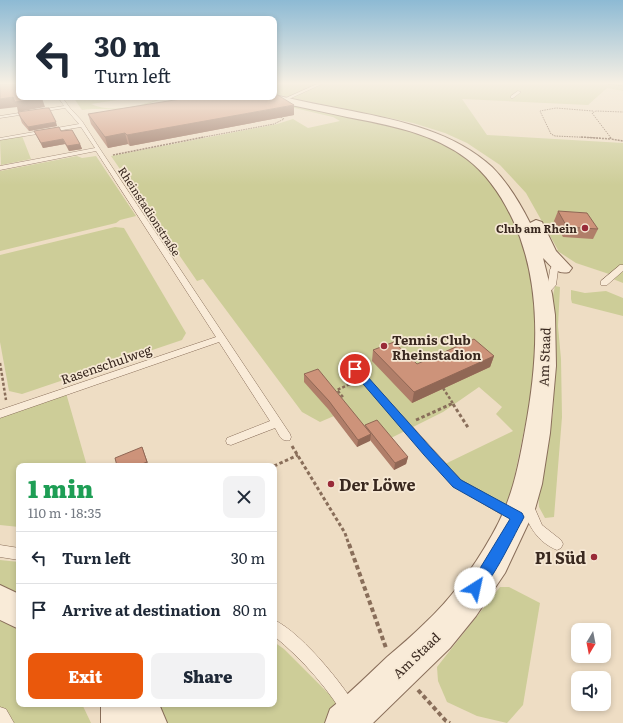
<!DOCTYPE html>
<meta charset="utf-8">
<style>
body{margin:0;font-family:Literata,serif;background:#f2f2f3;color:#1f2937;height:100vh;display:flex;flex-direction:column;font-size:15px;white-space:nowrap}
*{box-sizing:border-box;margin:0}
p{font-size:13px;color:#747a83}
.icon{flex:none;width:22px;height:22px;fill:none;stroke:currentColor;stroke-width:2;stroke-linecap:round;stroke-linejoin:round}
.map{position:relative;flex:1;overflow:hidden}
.drawer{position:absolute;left:16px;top:463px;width:261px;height:244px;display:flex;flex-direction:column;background:#fff;border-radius:8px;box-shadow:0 2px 6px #0003}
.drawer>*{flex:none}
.banner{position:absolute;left:16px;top:16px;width:261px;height:84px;border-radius:8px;box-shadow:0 2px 6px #0003;background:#fff;color:#1f2937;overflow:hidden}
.needle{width:26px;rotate:190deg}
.fabs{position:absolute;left:571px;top:623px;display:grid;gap:8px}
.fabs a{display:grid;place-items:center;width:40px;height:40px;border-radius:8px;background:#fff;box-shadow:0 2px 6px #0003;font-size:20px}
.pin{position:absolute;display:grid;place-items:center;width:34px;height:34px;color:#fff;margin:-17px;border:2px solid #fff;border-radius:50%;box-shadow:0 1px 4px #0007}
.me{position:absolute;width:44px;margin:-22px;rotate:35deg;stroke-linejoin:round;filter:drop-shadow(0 0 3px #0008)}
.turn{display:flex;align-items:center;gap:14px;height:84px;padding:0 12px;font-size:18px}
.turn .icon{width:52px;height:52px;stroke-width:2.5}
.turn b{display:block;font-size:28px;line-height:34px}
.round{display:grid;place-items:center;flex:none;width:42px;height:42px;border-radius:8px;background:#f2f2f3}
.head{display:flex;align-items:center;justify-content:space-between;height:68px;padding:0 12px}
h1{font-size:24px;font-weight:800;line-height:30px;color:#1e9e55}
.primary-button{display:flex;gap:8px;margin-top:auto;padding:8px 12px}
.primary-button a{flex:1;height:46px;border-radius:8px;background:#ea580c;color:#fff;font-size:16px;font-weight:800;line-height:46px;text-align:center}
.primary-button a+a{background:#f2f2f3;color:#1f2937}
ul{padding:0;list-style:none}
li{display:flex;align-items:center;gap:12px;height:52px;padding:0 12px;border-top:1px solid #e0e1e3}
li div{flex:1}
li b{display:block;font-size:15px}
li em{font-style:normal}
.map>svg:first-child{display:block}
</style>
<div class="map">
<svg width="623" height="723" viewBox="0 0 623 723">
<rect width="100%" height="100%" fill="#eeddc4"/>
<g fill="#cdcd98">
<polygon points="274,84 623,84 623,91 607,88 588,105 462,99 487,135 623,143 623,283 613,279 615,276 576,263 556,250 558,250 526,193 500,165 467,143 445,133 413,123 274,94"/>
<path d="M73 97H137L91 104C108 112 133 108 150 102 157 100 160 97 167 97 151 103 138 108 120 109 107 110 95 108 82 110Z"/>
<polygon points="263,97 395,125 445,143 490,175 520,228 538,295 536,372 508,508 459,481 445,464 513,431 496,414 502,407 479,387 443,412 387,440 363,433 325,405 334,416 320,422 302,412 203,279 197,281 111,156 277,124 293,119 308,128 340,121 333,117 286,106"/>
<polygon points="22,136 31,159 1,165 0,140"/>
<polygon points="77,156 82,158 96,156 136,216 120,220 116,223 0,251 0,171"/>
<polygon points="115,227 124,228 186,333 182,340 22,394 9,391 0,342 0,255"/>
<polygon points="555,286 560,287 558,326 561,359 562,417 554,517 545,518 539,507 538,491 553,414 554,390 552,300"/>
<polygon points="571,290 585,293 606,291 623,298 623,316 572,303 571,299"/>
<polygon points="66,393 87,466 19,466 19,527 0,525 0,416"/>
<polygon points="0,560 19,562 19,595 0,586"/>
<polygon points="500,587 509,587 540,603 523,705 507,723 477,716 447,702 438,681 437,667"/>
<polygon points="0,618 19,631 19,704 82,704 91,723 13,723 0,708"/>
<polygon points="274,642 284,649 341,706 337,723 148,723 137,704 274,704"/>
</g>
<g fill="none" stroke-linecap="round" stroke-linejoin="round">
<g stroke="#896e5a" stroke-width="1">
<g id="service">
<polygon points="317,84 322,84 289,99 286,98"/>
<polygon points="518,91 521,92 513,98 511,98 511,96"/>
<path d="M58 97H62L70 108 82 121 100 149 290 434 291 437 290 440C281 443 279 434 275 428L231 445 227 444 226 441 227 438 270 421 219 342 0 418V410L216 337 96 151 0 170V166L95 148 81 127 0 140V138L79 124 65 108 0 118V116L64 106Z"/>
<polygon points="554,261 557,261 561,263 558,270 556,285 545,297 539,297 538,295 539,293 548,284 550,270"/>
<polygon points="620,265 623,265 623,271 607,285 601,285 601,281"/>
<polygon points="355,366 358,367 461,480 519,512 521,516 519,520 515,521 511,520 453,486 352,371 350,369 352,367"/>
<path d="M528 501 532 502 542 525 561 540 563 544 561 548 557 550C537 542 528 525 522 506L524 502Z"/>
<polygon points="0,545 19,548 19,560 0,557"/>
<path d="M274 620C302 632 353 695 365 723H348C330 690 303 660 274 636Z"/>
<polygon points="0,707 6,709 14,723 0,723"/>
</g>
</g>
<g stroke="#896e5a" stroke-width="2">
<g id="tertiary">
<path d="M274 95C300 101 326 106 352 111 402 121 454 132 492 167 508 183 520 203 530 223L536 220 542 222 556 251 572 268 569 272C557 275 551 266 543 258L552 294 555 315 556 366 550 433 542 484 535 509 505 573 476 616 450 648 373 723H325L330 709C350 693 368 675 387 657 400 646 413 635 425 623 452 598 474 567 492 535 512 500 518 469 525 430 538 360 543 286 513 220 502 197 488 175 467 159 433 133 389 125 347 117 321 111 294 106 268 100L263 97H274Z"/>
<polygon points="0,585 19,594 19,629 0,620"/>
<polygon points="101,704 159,704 167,723 101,723"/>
</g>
</g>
<g stroke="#896e5a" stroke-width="1" stroke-dasharray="1.5 1" stroke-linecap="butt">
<polyline points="608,84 623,86"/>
<polyline points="593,111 556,108 540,111 551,134 555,136 600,138"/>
<polyline points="199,138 274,124 284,119 279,116"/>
<polyline points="611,138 592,113 596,111 623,112"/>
</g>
<g stroke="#896e5a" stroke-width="1.5" stroke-dasharray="2 1" stroke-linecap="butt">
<polyline points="581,137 611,139"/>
<polyline points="610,137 611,139 623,141"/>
<polyline points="113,155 204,137"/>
</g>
<g stroke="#896e5a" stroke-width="2.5" stroke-dasharray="3 2" stroke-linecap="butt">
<polyline points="0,363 6,400"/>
<polyline points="443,388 454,405"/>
<polyline points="343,397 337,390 352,383"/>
<polyline points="449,405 453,403"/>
</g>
<g stroke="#896e5a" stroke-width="3" stroke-dasharray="3.5 2.5" stroke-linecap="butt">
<polyline points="453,404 469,429"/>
<polyline points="416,420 451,404"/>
<polyline points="292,446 345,533 349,545"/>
<polyline points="274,466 298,455"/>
</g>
<g stroke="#896e5a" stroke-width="4" stroke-dasharray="4.5 3" stroke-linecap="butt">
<polyline points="349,544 386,648"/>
<polyline points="418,690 446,721 450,723"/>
</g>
<use href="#service" fill="#f9ebd8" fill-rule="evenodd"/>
<use href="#tertiary" fill="#f9ebd8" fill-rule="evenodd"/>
</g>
<g fill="#b07e69">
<polygon points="18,112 57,126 29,131 22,123"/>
<polygon points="88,114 294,115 130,146 128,144 108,148 91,124"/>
<polygon points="34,131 61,131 80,144 82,149 69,151 65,144 43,148"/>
<polygon points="558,211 598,229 593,239 563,237 554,221"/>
<polygon points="373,350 417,364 494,356 490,367 412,403 372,361"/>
<polygon points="304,374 365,426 408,457 406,464 394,470 370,440 357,447 328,409 304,382"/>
</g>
<g fill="#906755">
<polygon points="13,97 42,98 45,107 18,112 17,107 0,109 0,99"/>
<polygon points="294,105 294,115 130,146 127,135"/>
<polygon points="56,122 57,126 29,131 28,127"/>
<polygon points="125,133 128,144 108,148 105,137"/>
<polygon points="63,139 65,144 43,148 41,143"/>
<polygon points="80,144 82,149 69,151 67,146"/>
<polygon points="494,356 490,367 412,403 414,392"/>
<polygon points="371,434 370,441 357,447 358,440"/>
<polygon points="142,447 149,466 137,466"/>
<polygon points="408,457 406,464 394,470 395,463"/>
</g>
<g fill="#cd937a" stroke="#906755">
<polygon points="0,84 19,84 19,97 42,97 42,98 15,102 13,97 0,99"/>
<polygon points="274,94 276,94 294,105 127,135 125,133 105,137 88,114 193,97 274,97"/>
<polygon points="46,108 49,108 56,122 28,127 21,118 18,112"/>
<polygon points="59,127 61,131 72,130 80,144 67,146 63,139 41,143 34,131"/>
<polygon points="558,211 587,213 598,229 567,227"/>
<polygon points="474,339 494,356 414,392 373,350 394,342 417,364"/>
<polygon points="318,369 371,434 358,440 329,401 304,374"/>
<polygon points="377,420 408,457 395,463 365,425"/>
<polygon points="142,447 147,462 137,466 117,466 115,458"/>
</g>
<linearGradient id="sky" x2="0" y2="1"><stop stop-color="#8dbad4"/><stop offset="0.45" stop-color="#f7f0e4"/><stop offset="1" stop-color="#f7f0e4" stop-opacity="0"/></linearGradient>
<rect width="623" height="185" fill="url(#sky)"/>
<path fill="#1a73e8" stroke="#114b97" d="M355 366 359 367 432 449 461 480 522 513 524 517 522 521C513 537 489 589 475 595L470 593 468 588 510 519 453 487 424 455 352 371 351 369Z"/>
<g fill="#992a38" stroke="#f6e8d4" stroke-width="1.5">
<circle cx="585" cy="228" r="4"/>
<circle cx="384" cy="346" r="4"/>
<circle cx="331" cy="484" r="4"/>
<circle cx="594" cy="557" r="4"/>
</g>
<g text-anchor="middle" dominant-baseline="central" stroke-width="3.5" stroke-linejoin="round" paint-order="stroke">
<g font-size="11" fill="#39281f" stroke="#f6e8d4">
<text transform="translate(150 211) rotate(57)">Rheinstadionstraße</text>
</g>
<g font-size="11" font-weight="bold" fill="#39281f" stroke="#f6e8d4" text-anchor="end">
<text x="577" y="228">Club am Rhein</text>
</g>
<g font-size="13" font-weight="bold" fill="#39281f" stroke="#f6e8d4" text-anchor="start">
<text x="392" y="339">Tennis Club<tspan x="392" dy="15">Rheinstadion</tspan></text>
</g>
<g font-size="13" fill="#39281f" stroke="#f6e8d4">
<text transform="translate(544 357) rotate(-88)">Am Staad</text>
<text transform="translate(106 364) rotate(-19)">Rasenschulweg</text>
<text transform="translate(416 655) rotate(-44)">Am Staad</text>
</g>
<g font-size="16" font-weight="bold" fill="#39281f" stroke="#f6e8d4" text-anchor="start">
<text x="339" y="484">Der Löwe</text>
<text x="586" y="557" text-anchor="end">P1 Süd</text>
</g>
</g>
</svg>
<div class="fabs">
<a><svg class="needle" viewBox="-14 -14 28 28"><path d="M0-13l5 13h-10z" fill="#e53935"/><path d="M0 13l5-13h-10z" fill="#747a83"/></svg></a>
<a><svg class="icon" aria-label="sound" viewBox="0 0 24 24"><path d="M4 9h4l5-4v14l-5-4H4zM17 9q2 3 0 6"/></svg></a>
</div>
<div class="pin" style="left:355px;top:369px;background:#d93025"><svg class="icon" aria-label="arrive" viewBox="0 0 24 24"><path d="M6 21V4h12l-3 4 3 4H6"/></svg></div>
<svg class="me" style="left:475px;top:588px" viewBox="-20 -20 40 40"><circle r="19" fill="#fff"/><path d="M0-13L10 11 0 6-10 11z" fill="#1a73e8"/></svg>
<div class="banner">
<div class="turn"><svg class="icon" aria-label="left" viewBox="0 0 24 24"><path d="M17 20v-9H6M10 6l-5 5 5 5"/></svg><div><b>30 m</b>Turn left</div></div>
</div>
<section class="drawer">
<div class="head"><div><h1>1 min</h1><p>110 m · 18:35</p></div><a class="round"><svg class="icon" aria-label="close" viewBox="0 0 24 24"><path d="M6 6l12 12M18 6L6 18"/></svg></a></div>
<ul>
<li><svg class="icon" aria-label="left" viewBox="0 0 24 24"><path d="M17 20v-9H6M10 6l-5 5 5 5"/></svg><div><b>Turn left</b></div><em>30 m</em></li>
<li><svg class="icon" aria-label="arrive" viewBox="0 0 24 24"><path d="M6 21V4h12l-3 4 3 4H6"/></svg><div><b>Arrive at destination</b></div><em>80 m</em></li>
</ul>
<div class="primary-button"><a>Exit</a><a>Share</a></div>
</section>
</div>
